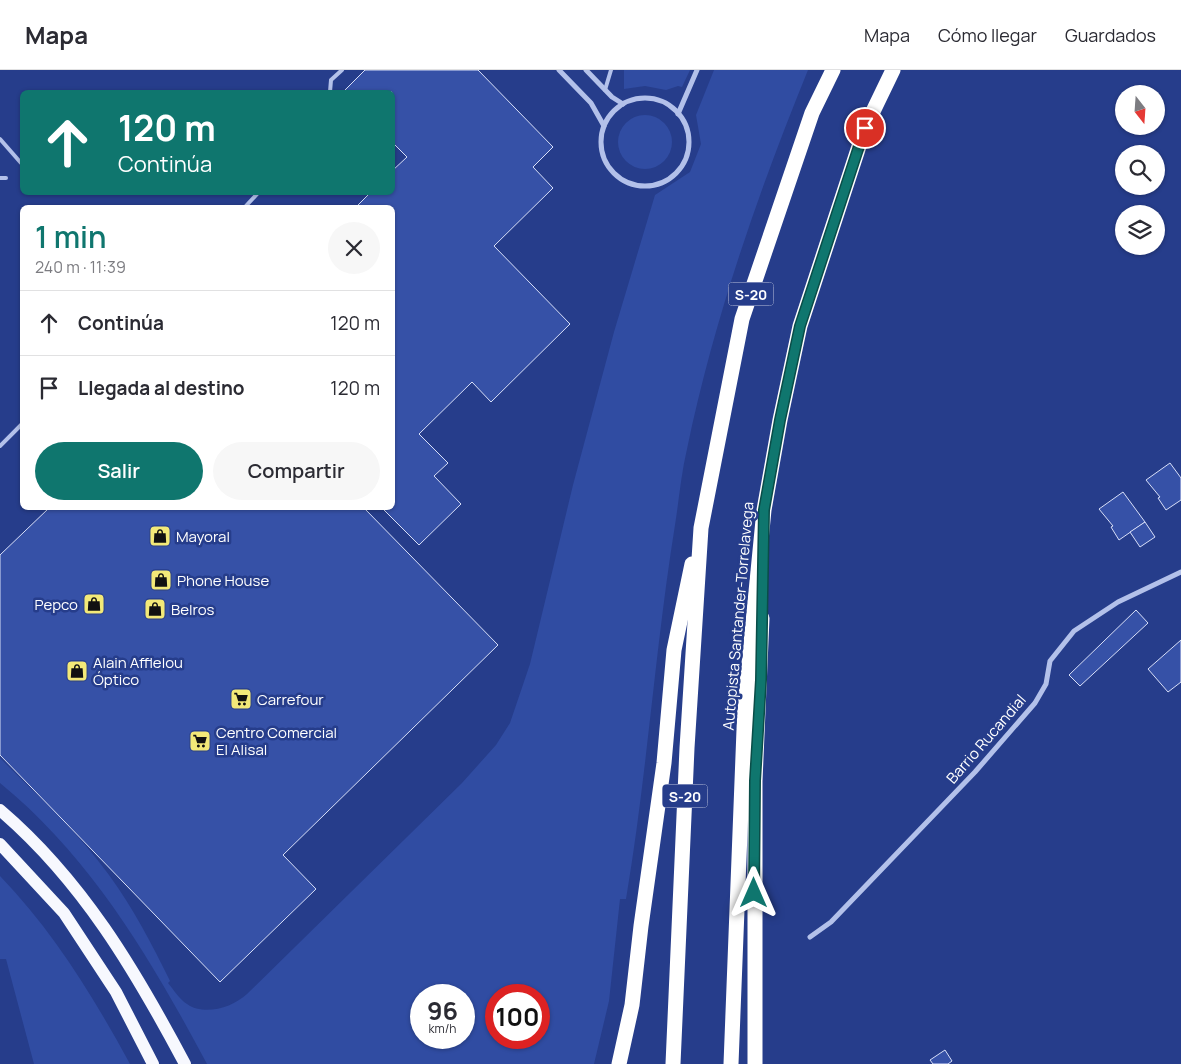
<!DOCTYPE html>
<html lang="es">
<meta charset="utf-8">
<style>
body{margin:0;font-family:Manrope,sans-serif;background:#f7f7f7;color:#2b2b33;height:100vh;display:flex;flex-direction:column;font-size:19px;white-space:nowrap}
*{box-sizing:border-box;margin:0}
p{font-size:16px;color:#7c7c81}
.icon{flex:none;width:28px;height:28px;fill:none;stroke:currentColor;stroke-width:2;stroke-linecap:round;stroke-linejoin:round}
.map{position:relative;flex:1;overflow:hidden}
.details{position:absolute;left:20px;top:135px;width:375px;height:305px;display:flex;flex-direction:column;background:#fff;border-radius:8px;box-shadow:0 1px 4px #0004}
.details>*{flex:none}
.banner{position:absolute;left:20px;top:20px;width:375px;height:105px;border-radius:8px;box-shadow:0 1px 4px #0004;background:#0f766e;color:#fff;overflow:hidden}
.needle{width:32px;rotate:163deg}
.buttons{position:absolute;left:1115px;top:15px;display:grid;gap:10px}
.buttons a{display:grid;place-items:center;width:50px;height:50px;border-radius:50%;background:#fff;box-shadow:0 1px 4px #0004;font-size:25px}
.speed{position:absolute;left:410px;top:914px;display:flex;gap:10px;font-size:25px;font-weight:700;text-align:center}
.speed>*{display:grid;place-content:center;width:65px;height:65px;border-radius:50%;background:#fff;box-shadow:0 1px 4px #0004;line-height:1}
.speed small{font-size:12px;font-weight:400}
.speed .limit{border:8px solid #d22;background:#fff;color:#111}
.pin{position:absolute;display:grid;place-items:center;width:42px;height:42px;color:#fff;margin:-21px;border:2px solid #fff;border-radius:50%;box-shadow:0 1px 5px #0007}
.me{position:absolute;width:55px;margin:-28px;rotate:0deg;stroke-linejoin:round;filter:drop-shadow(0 0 4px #0008)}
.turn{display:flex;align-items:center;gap:18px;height:105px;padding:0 15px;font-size:22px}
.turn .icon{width:65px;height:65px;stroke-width:2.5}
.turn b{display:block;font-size:35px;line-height:42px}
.round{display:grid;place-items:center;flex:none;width:52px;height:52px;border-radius:26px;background:#f7f7f7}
.summary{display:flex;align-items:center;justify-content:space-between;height:85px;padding:0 15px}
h1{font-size:30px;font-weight:600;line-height:38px;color:#0f766e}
.cta{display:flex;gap:10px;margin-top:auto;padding:10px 15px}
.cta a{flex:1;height:58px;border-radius:30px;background:#0f766e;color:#fff;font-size:20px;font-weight:600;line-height:58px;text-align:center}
.cta a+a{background:#f7f7f7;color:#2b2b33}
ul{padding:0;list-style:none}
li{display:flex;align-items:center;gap:15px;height:65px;padding:0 15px;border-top:1px solid #e1e1e2}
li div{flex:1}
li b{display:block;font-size:19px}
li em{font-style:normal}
header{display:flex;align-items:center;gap:30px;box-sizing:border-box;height:70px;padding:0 25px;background:#fff;border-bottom:1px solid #e1e1e2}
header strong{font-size:24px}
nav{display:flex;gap:28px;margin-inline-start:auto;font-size:18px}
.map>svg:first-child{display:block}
</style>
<header>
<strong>Mapa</strong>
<nav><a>Mapa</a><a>Cómo llegar</a><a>Guardados</a></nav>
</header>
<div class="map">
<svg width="1181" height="994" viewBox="0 0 1181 994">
<rect width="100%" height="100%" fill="#263d8b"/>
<g fill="#304ca2" fill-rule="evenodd">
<polygon points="624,0 690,0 682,17 678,16 666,20 645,16 624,19"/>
<path d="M714 0H808C758 123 714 249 687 379 681 404 679 430 675 455 655 579 647 705 626 829H620L609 931 594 994H207C152 891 92 788 0 713V688C37 725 78 762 109 805 133 838 152 874 170 911L168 913C174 920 179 929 187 934 204 946 232 938 247 924L462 713 496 675 510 653 530 594 573 415 614 262 655 125 690 102 701 74 696 45ZM421 925H464V968H421ZM496 925H539V968H496Z"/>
<circle cx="645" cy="72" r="27"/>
<path d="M0 806C53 861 93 926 130 994H34L6 889H0Z"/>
</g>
<g fill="#3651a7" stroke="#d8dff8">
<polygon points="365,0 478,0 553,77 533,97 553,118 494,176 570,254 491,332 472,312 419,364 448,393 434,406 461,434 419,475 382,438 392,438 392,138 355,138 371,122 392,122 392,101 407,87 392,72 392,22 343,22"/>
<polygon points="1170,393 1181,408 1181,430 1166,440 1158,428 1160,427 1146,410"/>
<polygon points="1123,422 1145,452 1119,470 1111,457 1113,456 1099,439"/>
<polygon points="49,438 364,438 498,575 283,785 316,819 220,912 0,685 0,485"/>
<polygon points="1145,452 1155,467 1140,477 1130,462"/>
<polygon points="1136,540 1148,553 1080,616 1069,605"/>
<polygon points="1181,570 1181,612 1168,622 1148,599"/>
<polygon points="945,980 952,991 948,994 933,994 930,990"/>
</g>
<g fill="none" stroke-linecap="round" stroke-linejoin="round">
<g stroke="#b3c1ea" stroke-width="4">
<polyline points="605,20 611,0"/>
<polyline points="330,22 331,10 342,0"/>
<polyline points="0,69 21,93"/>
<polyline points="0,108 6,108"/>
<polyline points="244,138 259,122"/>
<polyline points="0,376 22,354"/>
</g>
<g stroke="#b3c1ea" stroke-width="5">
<polyline points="559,0 591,33 604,56"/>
<polyline points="586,0 612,27 623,34"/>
<circle cx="645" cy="72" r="44"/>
<polyline points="678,44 697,0"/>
<polyline points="810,867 831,852 975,702 1035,633 1046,614 1050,591 1074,561 1118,532 1181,502"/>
</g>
<g stroke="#f7f8fe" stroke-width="12">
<path d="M0 740C82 810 135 900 185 994"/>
<polyline points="0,774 64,843 116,922 153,994"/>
</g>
<g stroke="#fff" stroke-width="15">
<polyline points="619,994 632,935 641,856 664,693 674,580 692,494"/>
<polyline points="673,994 687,678 701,458 742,249 812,43 833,0"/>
<polyline points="731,994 745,634 764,440 780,350 800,256 865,58 893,0"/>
<polyline points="755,994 755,711 762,548"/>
</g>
</g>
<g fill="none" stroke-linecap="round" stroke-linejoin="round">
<g stroke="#0a4d48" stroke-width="12">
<polyline id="route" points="754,823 755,711 761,610 764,440 780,350 800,256 865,58"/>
</g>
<use href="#route" stroke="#0f766e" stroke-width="9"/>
</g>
<defs>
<g id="shop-square" transform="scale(1.125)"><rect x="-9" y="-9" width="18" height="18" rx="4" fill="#f3e978" stroke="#263d8b"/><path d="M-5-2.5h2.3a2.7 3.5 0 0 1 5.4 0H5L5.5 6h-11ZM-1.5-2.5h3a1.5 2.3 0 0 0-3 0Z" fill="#111"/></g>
<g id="supermarket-square" transform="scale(1.125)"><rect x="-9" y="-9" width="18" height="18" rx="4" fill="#f3e978" stroke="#263d8b"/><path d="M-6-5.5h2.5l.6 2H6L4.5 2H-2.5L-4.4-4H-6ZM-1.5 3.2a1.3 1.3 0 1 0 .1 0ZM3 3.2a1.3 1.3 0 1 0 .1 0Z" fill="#111"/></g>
</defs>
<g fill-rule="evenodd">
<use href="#shop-square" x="160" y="466"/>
<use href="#shop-square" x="161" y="510"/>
<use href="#shop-square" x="94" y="534"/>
<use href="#shop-square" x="155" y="539"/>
<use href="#shop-square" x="77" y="601"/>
<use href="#supermarket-square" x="241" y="629"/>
<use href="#supermarket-square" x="200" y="671"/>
</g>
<g text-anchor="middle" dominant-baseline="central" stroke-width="5" stroke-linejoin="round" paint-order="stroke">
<g fill="#263d8b" stroke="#bec5dc" stroke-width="1">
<rect x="728.5" y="212.5" width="45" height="23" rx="4"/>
<rect x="662.5" y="714.5" width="45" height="23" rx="4"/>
</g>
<g font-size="14" font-weight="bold" fill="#fff">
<text x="751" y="224">S-20</text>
<text x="685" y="726">S-20</text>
</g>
<g font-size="15" fill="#fff" stroke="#263d8b" text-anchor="start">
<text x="176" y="466">Mayoral</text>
<text x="177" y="510">Phone House</text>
<text x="78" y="534" text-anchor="end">Pepco</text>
<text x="171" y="539">Belros</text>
<text x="93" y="592">Alain Afflelou<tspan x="93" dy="17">Óptico</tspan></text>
<text x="257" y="629">Carrefour</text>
<text x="216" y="662">Centro Comercial<tspan x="216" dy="17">El Alisal</tspan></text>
</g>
<g font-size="15" fill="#fff" stroke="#263d8b">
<text transform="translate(738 546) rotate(-85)">Autopista Santander-Torrelavega</text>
<text transform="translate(986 669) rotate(-49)">Barrio Rucandial</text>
</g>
</g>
</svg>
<div class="buttons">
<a><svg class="needle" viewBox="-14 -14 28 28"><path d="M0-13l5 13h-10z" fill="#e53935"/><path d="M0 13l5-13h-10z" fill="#7c7c81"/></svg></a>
<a><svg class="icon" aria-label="search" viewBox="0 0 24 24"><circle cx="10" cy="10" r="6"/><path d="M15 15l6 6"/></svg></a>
<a><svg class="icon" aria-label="layers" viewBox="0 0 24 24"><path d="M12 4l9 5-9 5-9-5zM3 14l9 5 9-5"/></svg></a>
</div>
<div class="speed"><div>96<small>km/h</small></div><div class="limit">100</div></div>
<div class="pin" style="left:865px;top:58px;background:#d93025"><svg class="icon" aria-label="arrive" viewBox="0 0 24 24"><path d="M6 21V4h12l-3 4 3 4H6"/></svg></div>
<svg class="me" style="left:754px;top:823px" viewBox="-20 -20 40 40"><path d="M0-17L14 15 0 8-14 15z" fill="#0f766e" stroke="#fff" stroke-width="4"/></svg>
<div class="banner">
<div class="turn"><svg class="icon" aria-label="ahead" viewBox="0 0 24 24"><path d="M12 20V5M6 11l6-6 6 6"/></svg><div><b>120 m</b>Continúa</div></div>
</div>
<section class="details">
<div class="summary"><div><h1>1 min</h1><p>240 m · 11:39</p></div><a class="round"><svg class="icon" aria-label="close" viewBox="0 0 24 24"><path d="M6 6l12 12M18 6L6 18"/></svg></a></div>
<ul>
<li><svg class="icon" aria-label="ahead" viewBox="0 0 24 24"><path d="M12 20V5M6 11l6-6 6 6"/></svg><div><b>Continúa</b></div><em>120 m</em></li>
<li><svg class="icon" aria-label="arrive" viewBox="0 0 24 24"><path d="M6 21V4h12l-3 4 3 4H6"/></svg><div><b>Llegada al destino</b></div><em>120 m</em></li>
</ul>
<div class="cta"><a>Salir</a><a>Compartir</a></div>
</section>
</div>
